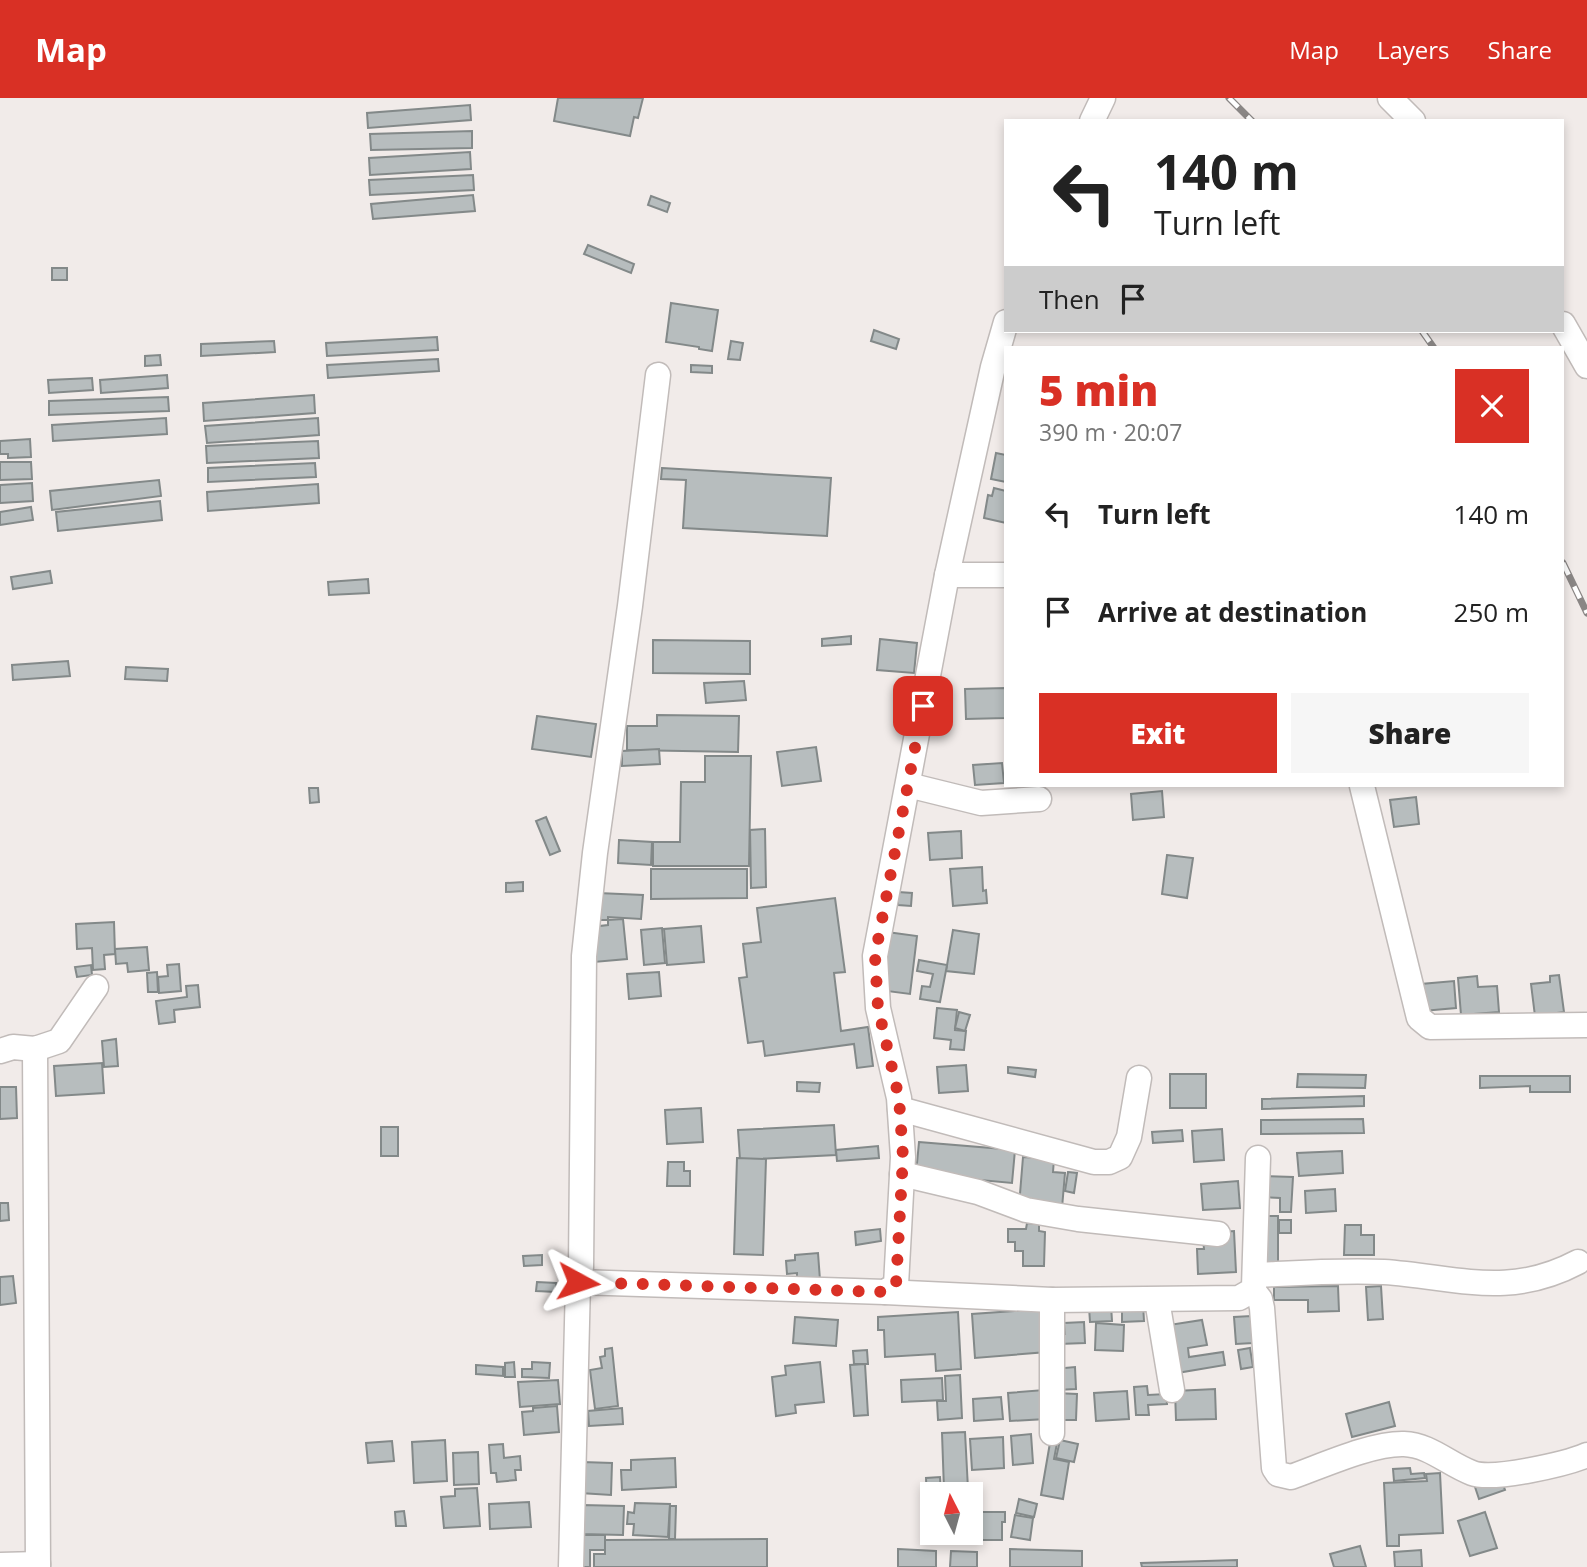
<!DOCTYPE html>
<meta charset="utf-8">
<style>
body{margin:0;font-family:"Open Sans",sans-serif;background:#f6f6f6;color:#222;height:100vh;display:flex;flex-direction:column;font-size:26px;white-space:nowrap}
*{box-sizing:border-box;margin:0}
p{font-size:23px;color:#767676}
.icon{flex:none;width:38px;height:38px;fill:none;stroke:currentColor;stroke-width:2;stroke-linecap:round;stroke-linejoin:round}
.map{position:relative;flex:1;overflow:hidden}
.drawer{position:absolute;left:1004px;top:248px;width:560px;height:441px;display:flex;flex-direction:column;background:#fff;border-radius:0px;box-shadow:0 4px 10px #0003}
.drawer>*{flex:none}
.guide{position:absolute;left:1004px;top:21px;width:560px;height:214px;border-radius:0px;box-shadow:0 4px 10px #0003;background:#fff;color:#222;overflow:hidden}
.needle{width:46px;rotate:354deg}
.buttons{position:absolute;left:920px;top:1384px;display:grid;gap:14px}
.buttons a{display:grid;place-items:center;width:63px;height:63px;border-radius:0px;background:#fff;box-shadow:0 4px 10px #0003;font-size:35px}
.pin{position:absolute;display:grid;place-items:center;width:60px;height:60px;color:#fff;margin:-30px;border-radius:14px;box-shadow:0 4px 10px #0006}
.me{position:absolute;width:77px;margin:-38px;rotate:95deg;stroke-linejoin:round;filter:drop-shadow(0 0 5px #0008)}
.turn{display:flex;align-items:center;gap:24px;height:147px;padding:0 35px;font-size:32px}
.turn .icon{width:91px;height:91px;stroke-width:2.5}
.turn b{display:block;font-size:49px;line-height:60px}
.then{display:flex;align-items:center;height:66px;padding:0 35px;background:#0003;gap:14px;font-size:26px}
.round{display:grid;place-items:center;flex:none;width:74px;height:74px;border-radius:0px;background:#f6f6f6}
.head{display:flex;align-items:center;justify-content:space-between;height:119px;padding:0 35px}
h1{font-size:42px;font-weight:800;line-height:52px;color:#d93025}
.primary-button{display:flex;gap:14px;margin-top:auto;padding:14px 35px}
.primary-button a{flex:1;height:80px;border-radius:0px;background:#d93025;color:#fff;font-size:28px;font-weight:800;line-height:80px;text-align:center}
.primary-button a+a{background:#f6f6f6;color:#222}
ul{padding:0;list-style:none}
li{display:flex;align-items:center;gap:21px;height:98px;padding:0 35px}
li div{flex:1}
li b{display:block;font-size:26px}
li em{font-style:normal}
header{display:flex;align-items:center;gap:42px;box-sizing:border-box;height:98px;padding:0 35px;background:#d93025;color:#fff}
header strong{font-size:33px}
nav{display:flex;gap:38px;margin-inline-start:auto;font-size:24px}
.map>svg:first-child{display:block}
</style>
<header>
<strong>Map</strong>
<nav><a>Map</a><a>Layers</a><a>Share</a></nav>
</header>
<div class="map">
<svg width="1587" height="1469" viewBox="0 0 1587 1469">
<rect width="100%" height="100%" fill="#f1ebe9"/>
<g fill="#b7bdbe" stroke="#838989" stroke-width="2">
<polygon points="558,0 643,0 638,20 634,19 630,38 554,23"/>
<polygon points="470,7 471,22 368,30 367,15"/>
<polygon points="472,33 472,50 371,52 370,36"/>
<polygon points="470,54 471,71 370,77 369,60"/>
<polygon points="473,77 474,92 370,97 369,82"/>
<polygon points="473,97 475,113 373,121 371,106"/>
<polygon points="651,98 670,105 667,114 648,107"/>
<polygon points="588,147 634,166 631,175 584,156"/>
<rect x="52" y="170" width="15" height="12"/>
<polygon points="671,205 718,212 712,253 699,251 699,249 666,244"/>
<polygon points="874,232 899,241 896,251 871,243"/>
<polygon points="437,239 438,252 327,258 326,245"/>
<polygon points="274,243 275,254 201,258 201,246"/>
<polygon points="731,243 743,245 740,262 728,261"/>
<polygon points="160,257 161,267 145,268 145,258"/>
<polygon points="438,261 439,273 328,280 327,267"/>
<polygon points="691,267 712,268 712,275 691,274"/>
<polygon points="167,277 168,290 101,295 100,282"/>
<polygon points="92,280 93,292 49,295 48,282"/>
<polygon points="314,297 315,315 204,323 203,305"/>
<polygon points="168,299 169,313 49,317 49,303"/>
<polygon points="166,320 167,336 53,343 52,327"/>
<polygon points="318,320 319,337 207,345 205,328"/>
<polygon points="30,341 31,359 8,360 8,356 0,356 0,343"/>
<polygon points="318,343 319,360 207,365 206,348"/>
<polygon points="996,355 1006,357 1006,384 991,381"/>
<polygon points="0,364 31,364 32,381 0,382"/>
<polygon points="315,365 316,379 208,384 208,370"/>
<polygon points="662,370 831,380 827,438 683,430 686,382 661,381"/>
<polygon points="159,382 161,398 52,412 50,393"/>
<polygon points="32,385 33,403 0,405 0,387"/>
<polygon points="318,386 319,405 208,413 207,394"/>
<polygon points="994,390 1006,393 1006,425 984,420 988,397 992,398"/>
<polygon points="160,403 162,422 58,433 56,414"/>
<polygon points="31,409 33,422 0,427 0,414"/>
<polygon points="50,473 52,485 13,491 11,479"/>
<polygon points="368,481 369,495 329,497 328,484"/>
<polygon points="851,538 851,546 822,548 822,541"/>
<polygon points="880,541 917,545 914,575 877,572"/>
<polygon points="653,542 750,543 750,576 653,575"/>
<polygon points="68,563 70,578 13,582 12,567"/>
<polygon points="126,569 168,571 167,583 125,581"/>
<polygon points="744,583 746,602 706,605 704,585"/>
<polygon points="1006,590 1006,620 966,621 965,591"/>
<polygon points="657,617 739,618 738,654 627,652 627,628 657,628"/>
<polygon points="537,618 596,626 591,659 532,651"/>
<polygon points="816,649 821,683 782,688 777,654"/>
<polygon points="659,651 660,666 622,668 622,653"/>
<polygon points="705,658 751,658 749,768 653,768 653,744 680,744 681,684 705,684"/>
<polygon points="1002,665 1004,685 975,687 973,667"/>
<polygon points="309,690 318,690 319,704 310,705"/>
<polygon points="1162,693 1164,719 1133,722 1131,696"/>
<polygon points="1416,699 1419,726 1394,729 1390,702"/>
<polygon points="546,719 560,753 550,757 536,723"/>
<polygon points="765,731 766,789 751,790 750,732"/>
<polygon points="961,733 962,760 930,762 928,735"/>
<polygon points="619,742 652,744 651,767 618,765"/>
<polygon points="1167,757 1193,760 1187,800 1162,796"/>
<polygon points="982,769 983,793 986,792 987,805 953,808 950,771"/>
<polygon points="651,771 747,771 747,800 651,801"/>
<polygon points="523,784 523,793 506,794 506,785"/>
<polygon points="898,794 912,795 911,808 898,807"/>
<polygon points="598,795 643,797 641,821 608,819 608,822 597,822"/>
<polygon points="835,800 845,874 834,875 841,933 868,929 873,968 857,970 854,946 765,958 763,943 748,945 739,880 747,879 743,846 761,844 757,810"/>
<polygon points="623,821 627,861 594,864 591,829 608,827 608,822"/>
<polygon points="114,824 115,856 104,857 105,871 93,872 92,850 77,851 76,826"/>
<polygon points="701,828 704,864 667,867 664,831"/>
<polygon points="662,830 665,865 644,867 641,832"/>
<polygon points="953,832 979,836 974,876 946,873"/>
<polygon points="887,834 917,838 910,896 879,892"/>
<polygon points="147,849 149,872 128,874 127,865 116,866 115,851"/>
<polygon points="919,862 947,867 940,904 920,901 922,888 930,889 933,876 917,873"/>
<polygon points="179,866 181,893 159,895 158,879 168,878 167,867"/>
<polygon points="91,867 92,877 77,879 75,869"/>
<polygon points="157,874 158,894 148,894 147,875"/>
<polygon points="659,874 661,898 629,901 627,876"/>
<polygon points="1559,877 1564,914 1535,918 1531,886 1550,884 1550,878"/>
<polygon points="1477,878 1478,889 1497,888 1499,914 1461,917 1458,880"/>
<polygon points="1454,883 1456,910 1423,913 1421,886"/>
<polygon points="198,887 200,909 174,912 175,924 159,926 156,903 187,899 186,888"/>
<polygon points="937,910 957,912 955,932 966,933 964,952 950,951 951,942 934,940"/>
<polygon points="959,914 970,917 965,933 955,930"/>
<polygon points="116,941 118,968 104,969 102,943"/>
<polygon points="102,965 104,995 56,998 54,968"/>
<polygon points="966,967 968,993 939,995 937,969"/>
<polygon points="1008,969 1036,972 1035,979 1008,975"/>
<rect x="1170" y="976" width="36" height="34"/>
<polygon points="1298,976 1366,977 1365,990 1297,989"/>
<polygon points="1480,978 1570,978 1570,994 1530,994 1530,988 1480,990"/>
<polygon points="797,984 820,985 819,994 797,993"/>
<polygon points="0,989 16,989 17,1020 0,1021"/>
<polygon points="1364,998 1364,1008 1262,1011 1262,1001"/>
<polygon points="701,1010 703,1044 667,1046 665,1012"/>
<polygon points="1363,1021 1364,1035 1261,1036 1261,1022"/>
<polygon points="834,1027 836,1057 740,1062 738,1032"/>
<rect x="381" y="1029" width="17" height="29"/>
<polygon points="1222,1031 1224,1062 1194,1064 1192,1033"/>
<polygon points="1182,1032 1183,1043 1153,1045 1152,1034"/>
<polygon points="919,1044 1015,1052 1012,1085 916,1076"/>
<polygon points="878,1048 879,1060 837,1063 836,1052"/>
<polygon points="1342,1053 1343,1075 1299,1078 1297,1055"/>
<polygon points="1023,1059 1054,1061 1053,1074 1065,1075 1062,1110 1019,1108"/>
<polygon points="737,1060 766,1061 763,1157 734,1156"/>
<polygon points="668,1064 684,1064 684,1073 690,1073 690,1088 667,1088"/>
<polygon points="1068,1074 1077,1075 1074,1095 1065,1093"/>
<polygon points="1262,1078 1293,1079 1291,1114 1280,1114 1280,1100 1261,1099"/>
<polygon points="1238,1083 1240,1110 1203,1112 1201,1086"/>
<polygon points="1335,1091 1336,1113 1306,1115 1305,1093"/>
<polygon points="0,1105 8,1105 9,1122 0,1123"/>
<polygon points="1259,1118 1278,1118 1278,1166 1259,1167"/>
<rect x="1279" y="1122" width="12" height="13"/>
<polygon points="1027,1125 1039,1126 1039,1133 1045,1134 1044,1168 1023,1168 1023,1153 1015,1153 1015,1144 1008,1144 1008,1131 1026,1131"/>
<polygon points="1345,1127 1361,1127 1361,1137 1374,1137 1374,1157 1344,1157"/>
<polygon points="880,1131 881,1143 856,1147 855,1134"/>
<polygon points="1234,1133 1236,1174 1198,1176 1197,1151 1204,1151 1203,1141 1221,1134"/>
<polygon points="818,1155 820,1182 797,1184 797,1175 787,1176 786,1163 795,1162 795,1157"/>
<polygon points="542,1157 542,1167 524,1168 523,1158"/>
<polygon points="13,1178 16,1205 0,1207 0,1179"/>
<polygon points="537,1184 556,1185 556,1194 536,1193"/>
<polygon points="1338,1188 1339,1213 1308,1214 1308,1202 1274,1202 1274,1189"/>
<polygon points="1381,1188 1383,1221 1368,1222 1366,1189"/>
<polygon points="1143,1206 1144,1223 1122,1224 1122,1208"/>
<polygon points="1111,1207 1112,1223 1090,1224 1089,1209"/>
<polygon points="1043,1211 1047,1254 975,1260 972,1216"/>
<polygon points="958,1214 961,1271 936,1273 935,1256 885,1259 884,1232 878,1232 878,1219"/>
<polygon points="1251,1218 1253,1245 1236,1246 1234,1219"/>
<polygon points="795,1219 838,1222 836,1248 793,1245"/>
<polygon points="1202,1222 1207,1247 1188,1250 1189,1259 1223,1254 1225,1267 1177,1275 1169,1227"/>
<polygon points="1084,1224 1085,1245 1059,1246 1058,1236 1065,1236 1064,1225"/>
<polygon points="1096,1225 1124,1227 1123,1253 1095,1252"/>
<polygon points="612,1250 618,1308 595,1311 590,1272 602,1270 600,1259 605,1258 605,1251"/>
<polygon points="1250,1250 1253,1269 1241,1271 1238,1252"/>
<polygon points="867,1252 868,1266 854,1266 853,1253"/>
<polygon points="514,1264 515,1279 505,1279 505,1265"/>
<polygon points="532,1264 550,1265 549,1280 522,1279 522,1271 532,1271"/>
<polygon points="820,1264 824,1304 795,1307 796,1315 776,1318 772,1279 786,1277 785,1268"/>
<polygon points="865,1266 868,1317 854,1318 850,1267"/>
<polygon points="476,1267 503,1269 503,1278 476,1276"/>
<polygon points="1075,1269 1076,1291 1056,1292 1054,1271"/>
<polygon points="960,1277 962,1320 938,1322 937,1303 946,1303 945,1278"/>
<polygon points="942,1280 943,1302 902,1304 901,1282"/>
<polygon points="558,1282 560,1306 520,1309 518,1284"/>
<polygon points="1147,1288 1148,1297 1166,1296 1167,1306 1148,1307 1149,1317 1136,1317 1134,1289"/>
<polygon points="1215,1291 1216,1321 1176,1322 1175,1293"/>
<polygon points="1044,1292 1046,1321 1010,1323 1008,1295"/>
<polygon points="1127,1293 1129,1321 1096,1323 1094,1295"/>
<polygon points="1055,1295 1077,1296 1076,1322 1064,1322 1064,1311 1055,1311"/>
<polygon points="1001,1299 1003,1321 974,1323 973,1301"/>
<polygon points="1389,1304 1395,1328 1352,1339 1346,1316"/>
<polygon points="557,1308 559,1334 524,1337 522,1314 533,1313 533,1310"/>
<polygon points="622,1310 623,1326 589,1328 588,1313"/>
<polygon points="965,1334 968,1391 944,1392 942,1335"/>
<polygon points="1031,1336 1033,1365 1013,1367 1011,1338"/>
<polygon points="1003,1339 1004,1370 972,1372 970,1341"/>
<polygon points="1051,1339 1058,1340 1054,1361 1069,1364 1063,1401 1041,1397"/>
<polygon points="445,1342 447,1383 414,1385 412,1344"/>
<polygon points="1060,1342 1078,1346 1074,1364 1056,1360"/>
<polygon points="392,1343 394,1363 368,1365 366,1345"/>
<polygon points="503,1346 504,1360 520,1358 521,1372 515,1372 516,1382 497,1384 496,1375 491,1375 489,1347"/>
<polygon points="478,1354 479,1386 454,1387 453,1355"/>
<polygon points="675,1360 676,1389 622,1392 621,1372 631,1372 631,1362"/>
<polygon points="582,1364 612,1365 611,1397 580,1395"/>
<polygon points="1410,1370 1411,1376 1424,1375 1425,1380 1394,1383 1393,1371"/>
<polygon points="1440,1375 1443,1435 1399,1437 1399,1448 1387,1448 1384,1385 1427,1383 1426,1376"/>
<polygon points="1500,1378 1505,1392 1479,1401 1474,1386"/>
<polygon points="940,1379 941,1396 933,1396 933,1403 927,1404 926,1380"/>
<polygon points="477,1390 480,1428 444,1430 441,1399 455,1398 455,1391"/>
<polygon points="1019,1401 1037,1406 1034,1419 1016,1415"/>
<polygon points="529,1404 531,1429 490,1431 489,1406"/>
<polygon points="635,1405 670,1406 668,1439 633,1437 634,1426 627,1426 628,1414 634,1415"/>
<polygon points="582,1407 624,1408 623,1437 581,1436"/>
<polygon points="670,1408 676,1408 675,1441 669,1441"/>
<polygon points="404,1413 406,1428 396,1428 395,1414"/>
<polygon points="978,1414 1005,1414 1005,1424 1002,1424 1002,1442 979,1442"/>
<polygon points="1485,1414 1497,1450 1470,1458 1458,1423"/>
<polygon points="1015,1417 1033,1420 1030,1442 1011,1439"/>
<polygon points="575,1437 605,1437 605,1452 590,1452 590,1469 575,1469"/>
<polygon points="767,1441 767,1469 594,1469 594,1456 605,1456 605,1442"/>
<polygon points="1360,1448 1366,1469 1334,1469 1330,1456"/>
<polygon points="898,1451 936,1453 936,1469 898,1469"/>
<polygon points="1010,1451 1082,1453 1082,1469 1010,1469"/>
<polygon points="1421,1452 1422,1469 1395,1469 1394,1454"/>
<polygon points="951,1453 977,1454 977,1469 950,1469"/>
<polygon points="1237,1462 1237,1469 1142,1469 1141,1465"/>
</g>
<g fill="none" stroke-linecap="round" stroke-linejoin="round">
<g stroke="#c1bbb9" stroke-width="27">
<g id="minor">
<polyline points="1390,0 1413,23"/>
<polyline points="1092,23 1103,0"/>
<polyline points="1563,226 1587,268"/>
<polyline points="947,477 1006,477"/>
<polyline points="908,687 981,705 1039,701"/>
<polyline points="1362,688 1419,920 1430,929 1587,927"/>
<polyline points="35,951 38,1469"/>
<polyline points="0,953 13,949 35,951 59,943 96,889"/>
<polyline points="900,1011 1094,1064 1109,1064 1120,1059 1129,1039 1139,980"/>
<polyline points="902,1076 978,1094 1026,1112 1078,1121 1218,1136"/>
<path d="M1255 1177C1298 1175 1341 1172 1384 1174 1457 1179 1508 1201 1578 1164"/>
<polyline points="578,1184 581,1169 584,858 595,755 630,508 658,277"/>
<path d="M1253 1192 1260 1201 1262 1210 1274 1370 1278 1376 1291 1379C1322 1368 1372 1345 1404 1346 1430 1347 1448 1366 1472 1375 1493 1383 1566 1366 1587 1357"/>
<polyline points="885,1194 1052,1202 1239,1200 1253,1192 1254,1189 1258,1060"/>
<polyline points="1157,1202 1172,1292"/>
<polyline points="1052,1335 1052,1202"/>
<polyline points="0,1467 38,1466"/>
<polyline points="571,1469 578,1184 885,1194 896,1187 903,1059 899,1000 878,910 875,858 947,477 993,269 1006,224"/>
</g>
</g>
<use href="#minor" stroke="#fff" stroke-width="24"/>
<g stroke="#8a8685" stroke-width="7">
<g id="rail">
<polyline points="1229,0 1252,23"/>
<polyline points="1422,233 1434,250"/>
<polyline points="1563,465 1587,515"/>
</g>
</g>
<use href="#rail" stroke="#fff" stroke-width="4.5" stroke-dasharray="13" stroke-linecap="butt"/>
</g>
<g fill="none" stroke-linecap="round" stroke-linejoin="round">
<polyline stroke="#d93025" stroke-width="12" stroke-dasharray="0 21.6" points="578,1184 885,1194 896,1187 903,1059 899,1000 878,910 875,858 923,608"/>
</g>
</svg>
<div class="buttons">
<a><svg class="needle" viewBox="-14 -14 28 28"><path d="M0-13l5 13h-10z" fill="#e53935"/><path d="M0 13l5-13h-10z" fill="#767676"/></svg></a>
</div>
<div class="pin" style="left:923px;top:608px;background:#d93025"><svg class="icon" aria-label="arrive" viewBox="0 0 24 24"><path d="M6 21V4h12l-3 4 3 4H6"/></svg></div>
<svg class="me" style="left:578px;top:1184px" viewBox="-20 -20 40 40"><path d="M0-17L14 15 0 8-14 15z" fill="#d93025" stroke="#fff" stroke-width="4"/></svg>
<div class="guide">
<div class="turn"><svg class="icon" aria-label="left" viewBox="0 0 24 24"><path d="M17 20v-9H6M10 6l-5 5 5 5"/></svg><div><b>140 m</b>Turn left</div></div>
<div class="then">Then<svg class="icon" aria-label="arrive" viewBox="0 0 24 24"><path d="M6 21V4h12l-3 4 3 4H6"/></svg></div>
</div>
<section class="drawer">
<div class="head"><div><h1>5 min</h1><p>390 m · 20:07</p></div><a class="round" style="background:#d93025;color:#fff"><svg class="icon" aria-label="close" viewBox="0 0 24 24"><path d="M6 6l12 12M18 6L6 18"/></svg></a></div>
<ul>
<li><svg class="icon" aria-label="left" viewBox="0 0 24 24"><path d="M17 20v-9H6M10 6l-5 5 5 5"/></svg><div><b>Turn left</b></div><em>140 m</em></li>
<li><svg class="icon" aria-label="arrive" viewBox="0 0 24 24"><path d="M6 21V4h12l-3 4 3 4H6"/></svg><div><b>Arrive at destination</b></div><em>250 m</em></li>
</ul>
<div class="primary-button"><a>Exit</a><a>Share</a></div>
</section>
</div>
